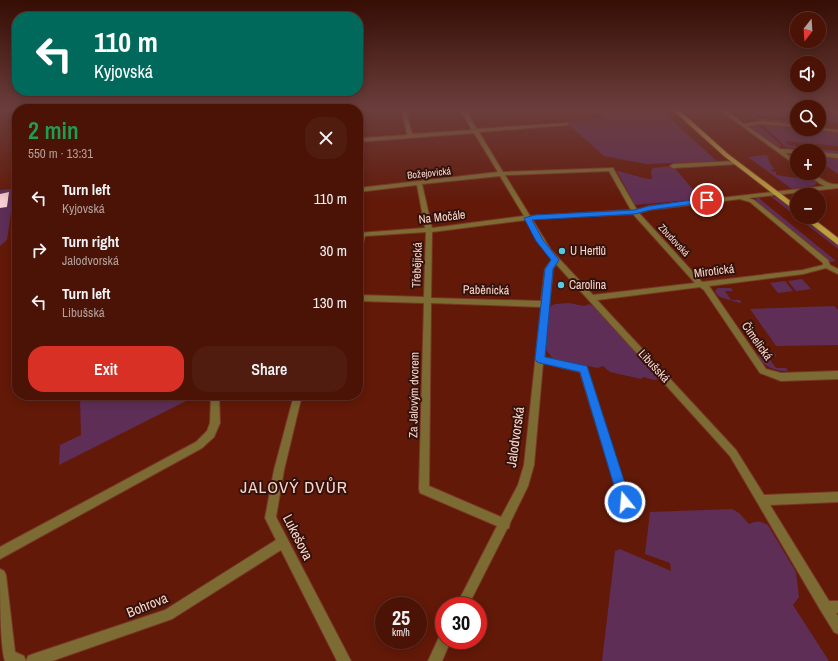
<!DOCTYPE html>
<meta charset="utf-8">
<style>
body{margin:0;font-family:"Archivo Narrow",sans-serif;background:#511c10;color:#f1f3f6;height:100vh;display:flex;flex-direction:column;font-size:15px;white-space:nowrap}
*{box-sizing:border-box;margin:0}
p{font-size:13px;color:#b29e9b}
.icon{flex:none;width:22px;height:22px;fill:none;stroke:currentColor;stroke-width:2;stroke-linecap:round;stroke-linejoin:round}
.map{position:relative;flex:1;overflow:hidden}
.drawer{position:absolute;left:12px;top:104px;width:351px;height:296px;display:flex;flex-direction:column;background:#4a1306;border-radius:16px;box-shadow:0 2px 10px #0003,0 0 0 1px #613228}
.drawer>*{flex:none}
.guide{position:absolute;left:12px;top:12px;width:351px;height:84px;border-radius:16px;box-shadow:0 2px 10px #0003,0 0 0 1px #613228;background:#00695c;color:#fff;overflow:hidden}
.needle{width:26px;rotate:197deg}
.tools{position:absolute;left:790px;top:12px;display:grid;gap:8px}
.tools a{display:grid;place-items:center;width:36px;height:36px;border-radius:50%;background:#4a1306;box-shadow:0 2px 10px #0003,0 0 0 1px #613228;font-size:20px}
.speed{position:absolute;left:375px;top:597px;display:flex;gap:8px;font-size:20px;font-weight:700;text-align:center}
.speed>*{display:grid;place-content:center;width:52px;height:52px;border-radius:50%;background:#4a1306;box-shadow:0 2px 10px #0003,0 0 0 1px #613228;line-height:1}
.speed small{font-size:10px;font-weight:400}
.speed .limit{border:6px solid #d22;background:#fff;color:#111}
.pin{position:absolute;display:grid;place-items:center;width:34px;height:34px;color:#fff;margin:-17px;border:2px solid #fff;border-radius:50%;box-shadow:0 1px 4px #0007}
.me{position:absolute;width:44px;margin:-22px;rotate:343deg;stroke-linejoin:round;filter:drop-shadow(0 0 3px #0008)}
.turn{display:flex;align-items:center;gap:14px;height:84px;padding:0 16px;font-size:18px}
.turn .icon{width:52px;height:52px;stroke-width:2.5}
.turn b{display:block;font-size:28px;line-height:34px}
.round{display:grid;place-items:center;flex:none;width:42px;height:42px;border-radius:16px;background:#511c10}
.head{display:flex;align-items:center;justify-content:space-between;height:68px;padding:0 16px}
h1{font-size:24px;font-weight:600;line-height:30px;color:#1e9e55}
.primary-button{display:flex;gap:8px;margin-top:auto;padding:8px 16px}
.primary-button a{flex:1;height:46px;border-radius:16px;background:#d93025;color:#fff;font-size:16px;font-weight:600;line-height:46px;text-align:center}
.primary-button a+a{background:#511c10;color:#f1f3f6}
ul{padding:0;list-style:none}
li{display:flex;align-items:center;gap:12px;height:52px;padding:0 16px}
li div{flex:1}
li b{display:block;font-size:15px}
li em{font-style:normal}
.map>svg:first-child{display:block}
</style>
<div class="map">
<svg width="838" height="661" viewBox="0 0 838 661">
<rect width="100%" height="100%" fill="#621908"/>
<g fill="#5e2e56">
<polygon points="599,110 663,110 680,128 717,161 646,164 604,156 566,122 603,118"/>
<polygon points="743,110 797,110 797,118 754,114 756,118 797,122 797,125 756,120"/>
<polygon points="819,111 838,113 838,123 819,121"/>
<polygon points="756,123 782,146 779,147 749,127 749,125"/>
<polygon points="760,123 797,128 761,124 762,125 838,133 838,146 786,141 788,145 838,151 838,154 786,147"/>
<path d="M767 155 771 165 775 169H771L772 171 776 172V175L797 178V174L792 167H797V173C805 173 814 175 817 184L812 186 792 189 748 157Z"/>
<polygon points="819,155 838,157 838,174 819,161"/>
<path d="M673 166 701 199 635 205 617 171C625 172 647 180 652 179L651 171 653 168Z"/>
<polygon points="11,189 14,191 7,240 0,246 0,208 7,207 9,193 0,194 0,190"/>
<polygon points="770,196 777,197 797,213 797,217 802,217 838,245 838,249"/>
<polygon points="759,197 761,200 836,261 830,262 756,201 756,198"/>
<polygon points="802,279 811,289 796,291 788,281"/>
<polygon points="785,281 793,291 778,293 770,283"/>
<polygon points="717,288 731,288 733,291 725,291 731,300 740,300 741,303 740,303 720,297 715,292"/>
<polygon points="569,303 584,306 589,304 595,307 660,379 654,380 643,377 641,379 610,372 603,366 598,368 553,359 546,350 549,307 555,304"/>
<polygon points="834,306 838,310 838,345 776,346 750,309"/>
<path d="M773 352 777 356 768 357 776 368H786L788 371C776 372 764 366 757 357L758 355Z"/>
<polygon points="92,395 198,395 59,465 60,445 81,435 80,399"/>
<path d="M732 509 739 513 749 524C757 520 761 521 768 525L796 572 799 597 793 605 829 661H602L615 551 620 549 671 571 670 563 645 554 650 512Z"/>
</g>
<polygon fill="#f7ced1" points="9,192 7,207 0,208 0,194"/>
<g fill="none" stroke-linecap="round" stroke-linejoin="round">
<g stroke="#7a3727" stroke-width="2">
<g id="minor">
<path d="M402 110H406L412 134 472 130 461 110H465L477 129 568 123V125H566L479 132 503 172 613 168 637 210 649 206 825 186 819 183 806 173C818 173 825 186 838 184V188L749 198 754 200 828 260 830 265 838 269V274L826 268 803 274 709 286 766 369 781 373 838 371V379L781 381 760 373 704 290 700 287 597 300 736 450 764 495 838 492V502L770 505 829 601H838V613H836L838 616V634L834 632 821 611 730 456 556 264 553 269 544 357 587 367 630 503 629 507 625 508 621 507 620 503 580 372 543 363 534 465 528 486 510 523 509 528 507 529 468 606H456L497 526 420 493 419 489 424 303 358 301V295L424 297 426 232 365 236 361 251 358 253V233L425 228 417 185 358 192V188L498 172 474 133 358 142V124L360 125 363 138 407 135ZM609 171 631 210 530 216 505 175ZM500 176 524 216 432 228 422 184ZM740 199 750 202 823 263V265L803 270 702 282 639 213 649 210ZM633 214 695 283 593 295 551 250 532 219ZM526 220 545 251 552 259 545 269 541 301 431 298 432 232ZM431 303 541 307 524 465 518 485 501 517 429 486Z"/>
<polygon points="694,110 699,110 700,111 698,112"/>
<polygon points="720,110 725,110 744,124 761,121 797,125 797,127 761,124 747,126 780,149 799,150 800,151 797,151 797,153 785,153 797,161 797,166"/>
<polygon points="825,110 838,110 838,112 827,111"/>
<polygon points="819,128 838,130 838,132 817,130 817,129 819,129"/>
<polygon points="819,152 838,154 838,158 819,156"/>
<polygon points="736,161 739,163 738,164 673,168 670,166 673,164"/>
<polygon points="211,395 219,395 220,423 214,437 202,448 0,559 0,547 196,442 207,431 210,423"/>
<polygon points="294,395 302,395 284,470 276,517 351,661 337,661 281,550 172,619 52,661 26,661 28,656 33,654 165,610 276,540 265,518 274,470"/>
<path d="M0 569 4 571 6 575 15 652 24 656 26 661H5C0 648 0 587 0 569Z"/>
<polygon points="444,634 444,640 451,640 442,661 428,661 440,635"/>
</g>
</g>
<g stroke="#7a3727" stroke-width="2">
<g id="major">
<polygon points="673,110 679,110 728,154 797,206 797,212 724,156"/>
<polygon points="802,217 811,217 838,238 838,245"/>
</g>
</g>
<use href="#minor" fill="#7c6c33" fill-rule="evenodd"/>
<use href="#major" fill="#bba03f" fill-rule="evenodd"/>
</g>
<linearGradient id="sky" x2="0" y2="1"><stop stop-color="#360e04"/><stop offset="0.54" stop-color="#6b3e3d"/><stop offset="1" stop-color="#6b3e3d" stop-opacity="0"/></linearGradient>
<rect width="838" height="202" fill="url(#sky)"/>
<polygon fill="#1a73e8" stroke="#114b97" points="707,198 709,199 709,202 650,210 635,214 532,220 543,240 559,260 553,269 545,357 587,366 631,502 629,507 625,508 621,507 619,502 580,372 540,363 537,362 535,359 545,269 551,260 536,241 524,218 535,215 634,210 649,206"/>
<g fill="#56c9e1" stroke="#33120b" stroke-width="1.5">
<circle cx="562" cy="251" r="4"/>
<circle cx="561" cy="285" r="4"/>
</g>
<g text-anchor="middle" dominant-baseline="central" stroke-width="4" stroke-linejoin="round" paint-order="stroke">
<g font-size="10" fill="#fad5cc" stroke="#33120b">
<text transform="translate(429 173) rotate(-6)">Božejovická</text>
<text transform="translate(674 240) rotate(47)">Zbudovská</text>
</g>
<g font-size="12" fill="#fad5cc" stroke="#33120b">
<text transform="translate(442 217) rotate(-6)">Na Močále</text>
<text transform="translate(417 265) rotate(-88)">Třebějická</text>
<text transform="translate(714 271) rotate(-7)">Mirotická</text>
<text transform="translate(486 290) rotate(1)">Paběnická</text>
<text transform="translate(757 341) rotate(55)">Čimelická</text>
<text transform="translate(654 366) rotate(47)">Libušská</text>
<text transform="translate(414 395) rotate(-89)">Za Jalovým dvorem</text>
</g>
<g font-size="12" fill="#fad5cc" stroke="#33120b" text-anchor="start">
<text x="570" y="251">U Hertlů</text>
<text x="569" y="285">Carolina</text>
</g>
<g font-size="14" fill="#fad5cc" stroke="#33120b">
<text transform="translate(515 437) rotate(-82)">Jalodvorská</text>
<text transform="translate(298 537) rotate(63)">Lukešova</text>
<text transform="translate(147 605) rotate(-22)">Bohrova</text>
</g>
<g font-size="17" letter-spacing="1" fill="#fad5cc" stroke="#33120b">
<text x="294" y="486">JALOVÝ DVŮR</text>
</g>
</g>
</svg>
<div class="tools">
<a><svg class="needle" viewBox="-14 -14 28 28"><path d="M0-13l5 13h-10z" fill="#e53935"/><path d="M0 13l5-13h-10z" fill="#b29e9b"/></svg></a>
<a><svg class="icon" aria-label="sound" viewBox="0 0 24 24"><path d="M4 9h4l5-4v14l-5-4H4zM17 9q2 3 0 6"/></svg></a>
<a><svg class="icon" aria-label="search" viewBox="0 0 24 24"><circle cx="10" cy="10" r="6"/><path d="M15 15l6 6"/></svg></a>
<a>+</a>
<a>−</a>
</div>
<div class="speed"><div>25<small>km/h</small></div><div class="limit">30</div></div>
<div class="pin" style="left:707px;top:200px;background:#d93025"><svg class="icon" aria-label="arrive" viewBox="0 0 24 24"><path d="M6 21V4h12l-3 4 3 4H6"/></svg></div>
<svg class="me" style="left:625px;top:502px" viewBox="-20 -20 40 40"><circle r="17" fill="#1a73e8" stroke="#fff" stroke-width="3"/><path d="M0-11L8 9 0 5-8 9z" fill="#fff"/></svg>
<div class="guide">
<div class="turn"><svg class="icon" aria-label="left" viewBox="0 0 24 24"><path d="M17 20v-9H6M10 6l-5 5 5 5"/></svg><div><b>110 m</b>Kyjovská</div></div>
</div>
<section class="drawer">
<div class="head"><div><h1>2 min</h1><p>550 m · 13:31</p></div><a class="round"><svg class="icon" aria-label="close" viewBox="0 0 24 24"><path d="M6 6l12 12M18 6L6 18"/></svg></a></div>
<ul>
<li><svg class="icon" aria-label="left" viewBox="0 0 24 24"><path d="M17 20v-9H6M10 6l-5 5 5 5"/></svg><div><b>Turn left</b><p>Kyjovská</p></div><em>110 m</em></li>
<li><svg class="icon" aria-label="right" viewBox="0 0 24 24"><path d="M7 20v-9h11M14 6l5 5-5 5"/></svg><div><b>Turn right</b><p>Jalodvorská</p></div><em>30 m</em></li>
<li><svg class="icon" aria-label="left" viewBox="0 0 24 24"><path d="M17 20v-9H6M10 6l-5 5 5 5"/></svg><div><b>Turn left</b><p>Libušská</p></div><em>130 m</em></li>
</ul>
<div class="primary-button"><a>Exit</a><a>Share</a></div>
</section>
</div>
